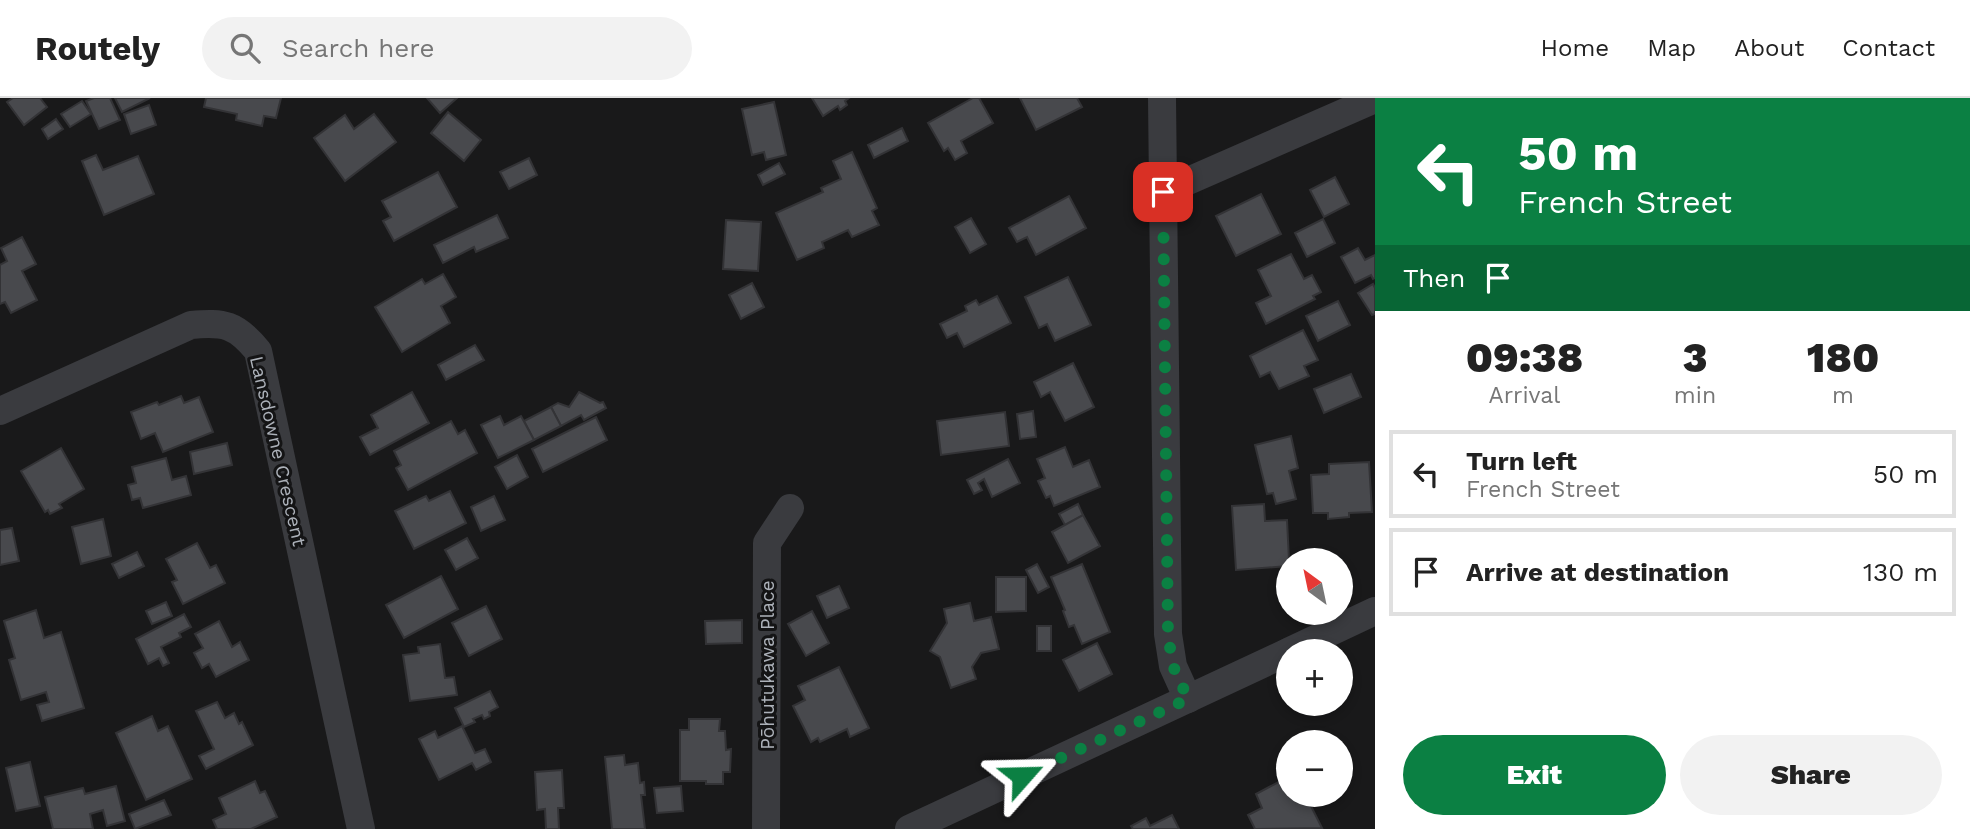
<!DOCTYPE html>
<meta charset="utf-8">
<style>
body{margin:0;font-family:"Work Sans",sans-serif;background:#f2f2f2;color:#222;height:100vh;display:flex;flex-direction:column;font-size:26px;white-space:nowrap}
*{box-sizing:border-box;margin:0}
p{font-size:23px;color:#767676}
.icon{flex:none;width:38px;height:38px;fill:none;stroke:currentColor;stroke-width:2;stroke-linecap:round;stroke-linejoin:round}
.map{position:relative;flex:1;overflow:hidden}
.details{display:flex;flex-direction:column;background:#fff;width:595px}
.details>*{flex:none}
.guide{background:#0b8043;color:#fff;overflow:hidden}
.needle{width:46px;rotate:327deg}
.buttons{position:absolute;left:1276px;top:450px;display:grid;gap:14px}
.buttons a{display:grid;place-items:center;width:77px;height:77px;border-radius:50%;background:#fff;box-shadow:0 4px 10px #0003;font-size:35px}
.pin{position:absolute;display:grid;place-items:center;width:60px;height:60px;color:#fff;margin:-30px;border-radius:14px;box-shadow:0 4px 10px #0006}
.me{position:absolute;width:77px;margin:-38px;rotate:65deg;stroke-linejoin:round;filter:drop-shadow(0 0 5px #0008)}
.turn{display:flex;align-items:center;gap:24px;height:147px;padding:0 28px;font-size:32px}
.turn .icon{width:91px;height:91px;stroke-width:2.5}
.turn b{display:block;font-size:49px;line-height:60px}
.then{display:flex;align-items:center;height:66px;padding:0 28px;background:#0003;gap:14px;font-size:26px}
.eta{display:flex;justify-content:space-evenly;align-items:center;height:119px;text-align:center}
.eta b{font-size:42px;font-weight:800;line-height:49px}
.cta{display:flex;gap:14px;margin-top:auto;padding:14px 28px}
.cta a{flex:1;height:80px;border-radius:42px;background:#0b8043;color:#fff;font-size:28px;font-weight:800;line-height:80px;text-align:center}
.cta a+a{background:#f2f2f2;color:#222}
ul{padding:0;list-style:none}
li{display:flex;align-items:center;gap:21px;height:88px;margin:0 14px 10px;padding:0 14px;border:4px solid #e0e0e0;border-radius:0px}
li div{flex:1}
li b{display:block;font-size:26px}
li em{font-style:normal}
header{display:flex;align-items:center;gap:42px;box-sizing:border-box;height:98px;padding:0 35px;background:#fff;border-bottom:2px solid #e0e0e0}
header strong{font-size:33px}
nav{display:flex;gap:38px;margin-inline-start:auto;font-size:24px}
.search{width:490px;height:63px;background:#f2f2f2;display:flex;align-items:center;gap:18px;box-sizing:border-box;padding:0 24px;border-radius:38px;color:#767676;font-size:26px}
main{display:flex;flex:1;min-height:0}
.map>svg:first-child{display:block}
</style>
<header>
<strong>Routely</strong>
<div class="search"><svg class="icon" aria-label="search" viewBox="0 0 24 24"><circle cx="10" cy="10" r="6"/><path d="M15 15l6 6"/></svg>Search here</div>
<nav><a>Home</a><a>Map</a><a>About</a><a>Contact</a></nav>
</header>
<main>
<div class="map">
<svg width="1375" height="731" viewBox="0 0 1375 731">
<rect width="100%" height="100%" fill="#19191a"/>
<g fill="#48494d" stroke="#333336" stroke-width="2">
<polygon points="13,0 40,0 47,9 24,27 7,4"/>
<polygon points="94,0 110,0 120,22 99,31 86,3"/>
<polygon points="115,0 150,0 122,14"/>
<polygon points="206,0 281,0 276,20 264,18 262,28 236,22 237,16 204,9"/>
<polygon points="427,0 457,0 440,15"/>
<polygon points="812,0 849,0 845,3 847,7 840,12 838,8 823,18"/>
<polygon points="973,0 979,0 993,25 961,43 967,55 955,62 948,50 944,53 928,25"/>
<polygon points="1020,0 1077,0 1082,9 1036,32"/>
<polygon points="82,3 91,16 70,29 61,16"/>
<polygon points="774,4 786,57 766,62 764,54 752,57 742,11"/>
<polygon points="149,7 156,27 131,36 124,16"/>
<polygon points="448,14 481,42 464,63 431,35"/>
<polygon points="374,16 396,44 345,83 314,40 345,17 354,31"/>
<polygon points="56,21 63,31 48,41 42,31"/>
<polygon points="902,30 908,43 874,60 868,47"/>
<polygon points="852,54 877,110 872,113 879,127 852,139 848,132 822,144 824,150 797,162 776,115 823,94 821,90 841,81 833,63"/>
<polygon points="96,57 103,72 138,58 154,96 104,117 82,63"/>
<polygon points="529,60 537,77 509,91 500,74"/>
<polygon points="779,65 785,76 763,87 758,77"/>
<polygon points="438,74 457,109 394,143 383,123 391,119 382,103"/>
<polygon points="1335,79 1349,106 1324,119 1310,92"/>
<polygon points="1261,96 1281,136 1236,158 1216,118"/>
<polygon points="1069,98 1086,130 1036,157 1027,139 1017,144 1009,130"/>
<polygon points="497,117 508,140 476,154 474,149 443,165 434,147"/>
<polygon points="971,120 986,146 970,155 955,129"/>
<polygon points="1323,121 1335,145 1307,159 1295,135"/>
<polygon points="726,122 761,124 758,173 723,171"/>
<polygon points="22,139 36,166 22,173 37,202 11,215 5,204 0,206 0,167 7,163 1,150"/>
<polygon points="1358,150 1365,162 1375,157 1375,180 1373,181 1371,177 1355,185 1341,159"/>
<polygon points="1291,156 1304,181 1312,177 1321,194 1313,198 1315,201 1266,226 1256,205 1271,198 1258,172"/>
<polygon points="443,176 456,199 441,208 450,225 402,254 375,209 422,181 425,186"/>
<polygon points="1068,179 1091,227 1055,243 1047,226 1039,230 1025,199"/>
<polygon points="752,185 764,209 741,221 729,197"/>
<polygon points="1373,186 1375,190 1375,216 1372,217 1358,195"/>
<polygon points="997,198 1011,225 964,249 957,235 947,240 940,226 967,213 965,208 976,202 979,207"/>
<polygon points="1338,203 1350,227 1318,243 1306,218"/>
<polygon points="1303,232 1318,262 1304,268 1309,278 1279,291 1270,274 1260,279 1250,258"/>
<polygon points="475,247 484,262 446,282 438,267"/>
<polygon points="1073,265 1094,309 1065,323 1050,294 1041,299 1034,284"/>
<polygon points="1351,276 1361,299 1324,315 1314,291"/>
<polygon points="412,294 429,325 370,357 360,339 378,330 371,317"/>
<polygon points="579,294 600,305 603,304 606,310 584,322 581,317 561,328 551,309 558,305 569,309"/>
<polygon points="181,298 184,305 199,299 213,334 163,354 155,335 141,341 131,314 157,304 159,307"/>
<polygon points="551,309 561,328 534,342 524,323"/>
<polygon points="1033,313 1036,339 1020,341 1017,316"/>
<polygon points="1005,314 1009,348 941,357 937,323"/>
<polygon points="500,318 504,327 521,318 534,342 498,360 481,327"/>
<polygon points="596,319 607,342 543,374 532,351"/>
<polygon points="451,323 458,336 465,332 477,355 408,392 396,370 401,367 394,353"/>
<polygon points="1291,338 1298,370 1289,373 1296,401 1276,406 1273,395 1267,396 1255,347"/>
<polygon points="227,345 232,367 194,376 190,354"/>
<polygon points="1065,349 1073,369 1089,362 1100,389 1054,408 1050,398 1046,400 1038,383 1045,380 1037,361"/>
<polygon points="61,350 84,391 59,406 62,410 50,416 48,412 45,414 21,373"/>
<polygon points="517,357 528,379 507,391 495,369"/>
<polygon points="166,360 172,382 186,378 191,397 143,410 140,400 132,402 128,387 136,385 132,369"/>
<polygon points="1008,361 1020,385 992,399 984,381 978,385 982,392 974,396 967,382"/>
<polygon points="1369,364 1372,414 1349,415 1349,419 1328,421 1328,415 1313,415 1311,377 1329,376 1329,366"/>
<polygon points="450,393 466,425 414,451 395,413 426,398 429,403"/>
<polygon points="494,398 505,422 481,433 471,409"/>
<polygon points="1078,406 1083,417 1065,427 1059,416"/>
<polygon points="1264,406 1265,423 1287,422 1289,462 1288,468 1236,472 1232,408"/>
<polygon points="1083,417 1100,448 1068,465 1052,434"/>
<polygon points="103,421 111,458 81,466 72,429"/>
<polygon points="12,430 19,463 0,467 0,432"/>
<polygon points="467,440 478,460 456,472 445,452"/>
<polygon points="197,445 210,470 216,467 225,485 183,506 172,484 177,482 166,461"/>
<polygon points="137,454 144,468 119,480 112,466"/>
<polygon points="1037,466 1049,489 1038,495 1026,472"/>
<polygon points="1082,466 1110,534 1082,546 1074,527 1069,529 1063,513 1065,512 1051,479"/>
<polygon points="441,478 458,511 404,540 386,507"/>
<polygon points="996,479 1026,479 1026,513 996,514"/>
<polygon points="839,488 849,510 827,520 817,498"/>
<polygon points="166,504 172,518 152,526 146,513"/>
<polygon points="970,505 974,523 991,519 999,551 981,555 972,569 976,581 951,590 940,559 930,553 947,525 944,511"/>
<polygon points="486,508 502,541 469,558 452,525"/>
<polygon points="36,512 44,540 61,534 84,610 42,623 37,607 49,604 46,594 21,602 9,562 15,560 4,523"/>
<polygon points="812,513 829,545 806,558 788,526"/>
<polygon points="184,516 191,529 179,535 181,539 161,549 169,565 163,568 159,560 148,566 136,541"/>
<polygon points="742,522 742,545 706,546 705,523"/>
<polygon points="219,523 232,549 240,544 249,562 216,579 209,566 202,570 194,555 203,550 195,536"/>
<rect x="1037" y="528" width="14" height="25"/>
<polygon points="1097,545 1112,576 1079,593 1063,562"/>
<polygon points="440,546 445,580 454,579 457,597 410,603 403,557 419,555 418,549"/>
<polygon points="839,569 869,630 850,639 847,631 820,644 818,640 811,644 793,608 805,602 798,588"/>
<polygon points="490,593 498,609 489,614 490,618 484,621 482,617 473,621 475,624 464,629 455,610"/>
<polygon points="217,604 225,620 234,615 239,626 242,624 253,647 206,671 199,658 214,651 196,613"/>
<polygon points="152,618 158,633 168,628 192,681 146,702 116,635"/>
<polygon points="689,621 720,621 719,633 725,633 726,652 731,651 730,674 723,674 723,686 706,686 706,683 680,683 680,632 689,632"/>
<polygon points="462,628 475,655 485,651 491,664 476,672 472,665 439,682 419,641 435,633 438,640"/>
<polygon points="624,657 625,667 638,665 640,685 644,684 645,697 641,697 645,731 612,731 605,659"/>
<polygon points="30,664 40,708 16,713 6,670"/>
<polygon points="562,672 564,710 558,710 559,731 546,731 545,711 537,712 535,674"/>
<polygon points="1288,679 1288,696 1305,696 1322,730 1255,731 1248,717 1262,710 1256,696"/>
<polygon points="255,683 260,695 265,693 277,719 251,731 217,731 213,722 226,716 219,700"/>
<polygon points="116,688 125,723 107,728 103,712 90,716 93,731 53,731 45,699 83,690 85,696"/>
<polygon points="681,688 683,713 657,715 654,690"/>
<polygon points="164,702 171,717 135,731 129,716"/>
<polygon points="1172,717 1179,731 1133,731 1131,728 1146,720 1150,728"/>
</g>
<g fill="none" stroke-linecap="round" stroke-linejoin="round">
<g stroke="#3a3b3f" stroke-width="28">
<polyline points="1162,0 1168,536 1173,568 1188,601"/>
<polyline points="1163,94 1375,1"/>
<path d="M0 313 191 227C224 224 236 226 258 253L361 731"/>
<polyline points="1290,553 1375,513"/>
<polyline points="766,731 767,445 790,410"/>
<polyline points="909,731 1288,554"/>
</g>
</g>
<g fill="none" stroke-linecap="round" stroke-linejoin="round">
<polyline stroke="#0b8043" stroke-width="12" stroke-dasharray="0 21.6" points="1022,678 1188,601 1173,568 1168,537 1163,94"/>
</g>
<g text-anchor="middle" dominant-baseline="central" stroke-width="6" stroke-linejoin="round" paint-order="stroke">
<g font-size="19" fill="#acb1b9" stroke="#141415">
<text transform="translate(278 353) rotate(77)">Lansdowne Crescent</text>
<text transform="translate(767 567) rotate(-90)">Pōhutukawa Place</text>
</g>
</g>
</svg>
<div class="buttons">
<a><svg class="needle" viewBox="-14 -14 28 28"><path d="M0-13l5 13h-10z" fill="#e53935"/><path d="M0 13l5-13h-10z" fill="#767676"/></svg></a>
<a>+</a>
<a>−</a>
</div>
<div class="pin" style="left:1163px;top:94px;background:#d93025"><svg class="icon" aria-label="arrive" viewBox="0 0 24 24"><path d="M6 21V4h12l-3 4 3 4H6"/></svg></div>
<svg class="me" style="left:1022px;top:678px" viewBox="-20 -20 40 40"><path d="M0-17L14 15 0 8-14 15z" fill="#0b8043" stroke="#fff" stroke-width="4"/></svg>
</div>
<section class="details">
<div class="guide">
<div class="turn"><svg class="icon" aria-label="left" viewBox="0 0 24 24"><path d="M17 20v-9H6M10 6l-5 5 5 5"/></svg><div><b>50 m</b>French Street</div></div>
<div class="then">Then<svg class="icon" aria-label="arrive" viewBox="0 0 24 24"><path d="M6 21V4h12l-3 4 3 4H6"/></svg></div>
</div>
<div class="eta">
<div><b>09:38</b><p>Arrival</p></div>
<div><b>3</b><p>min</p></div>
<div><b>180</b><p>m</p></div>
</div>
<ul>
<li><svg class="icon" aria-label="left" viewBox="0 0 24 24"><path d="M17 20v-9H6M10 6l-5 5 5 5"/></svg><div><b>Turn left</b><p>French Street</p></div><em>50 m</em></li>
<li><svg class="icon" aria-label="arrive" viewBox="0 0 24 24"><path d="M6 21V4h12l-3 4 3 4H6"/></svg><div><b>Arrive at destination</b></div><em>130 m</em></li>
</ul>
<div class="cta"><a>Exit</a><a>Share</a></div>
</section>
</main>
